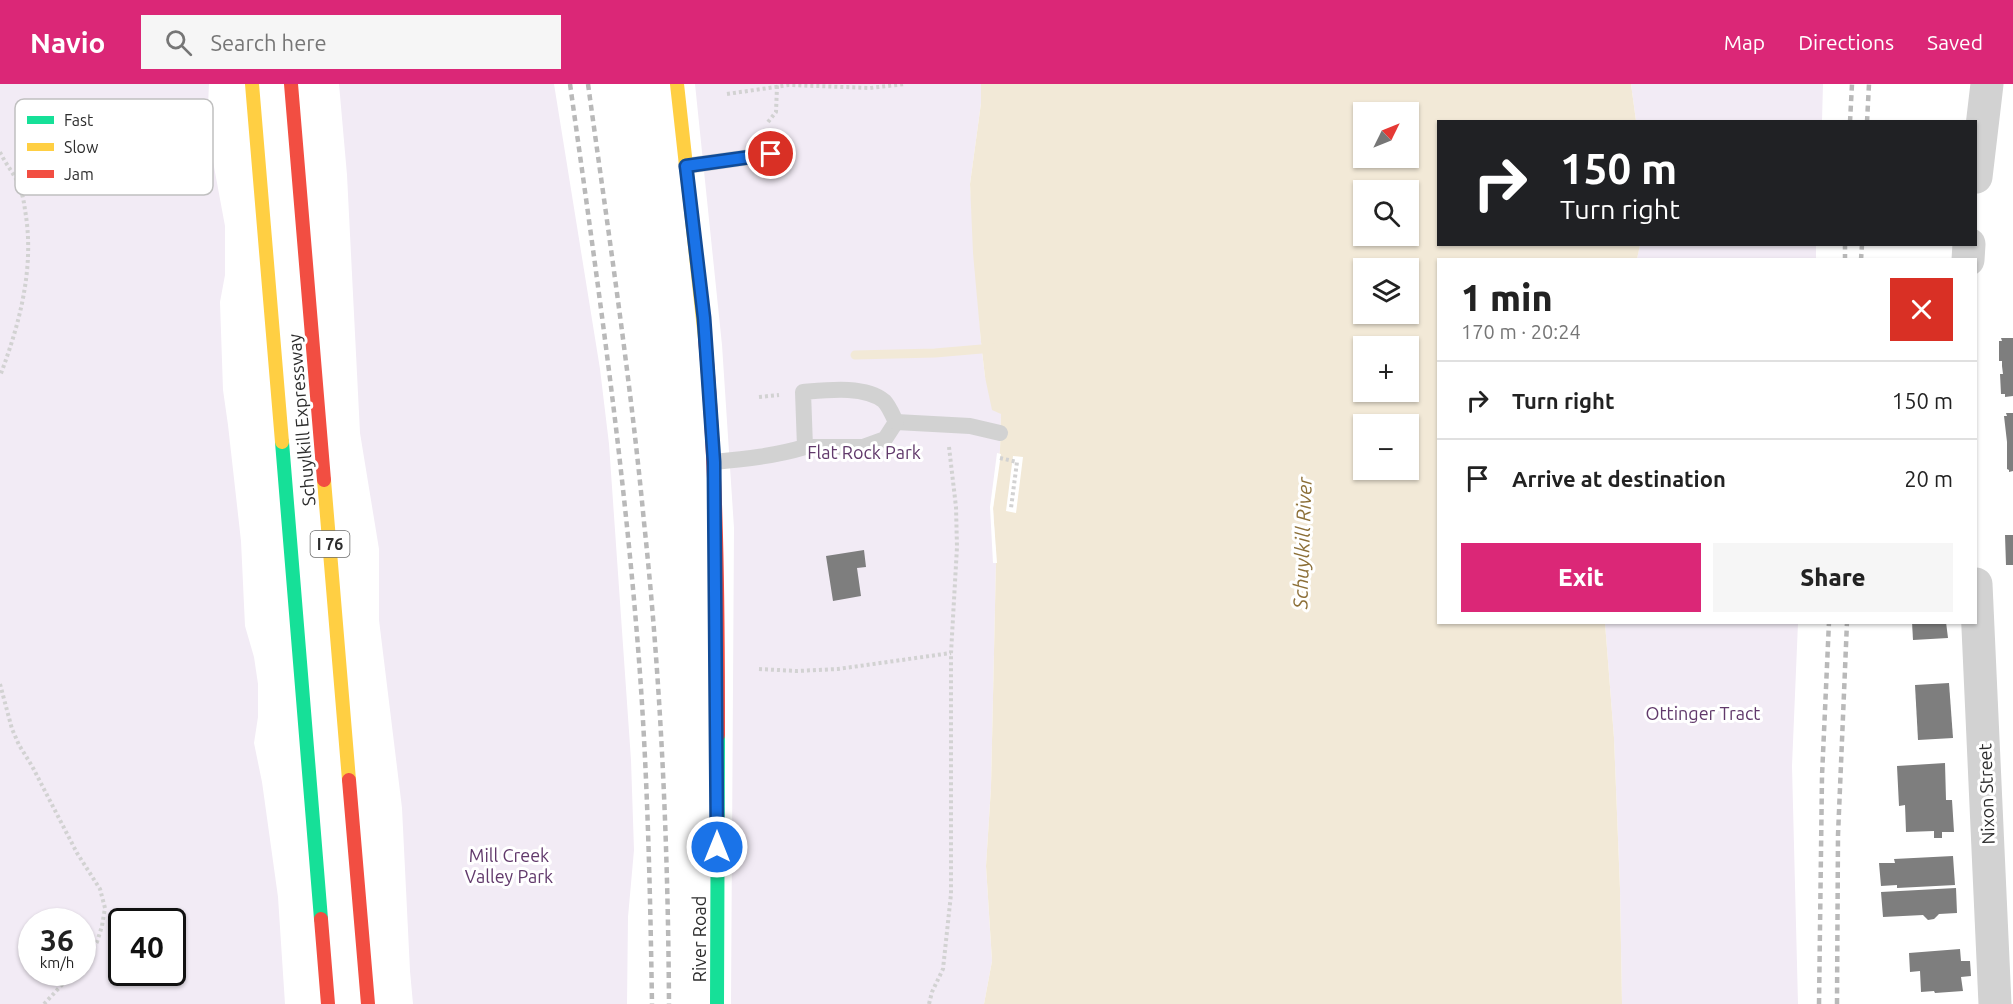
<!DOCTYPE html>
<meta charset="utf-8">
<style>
body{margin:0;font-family:Ubuntu,sans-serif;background:#f6f6f6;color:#222;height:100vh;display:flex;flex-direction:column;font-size:22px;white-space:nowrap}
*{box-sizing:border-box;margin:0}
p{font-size:20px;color:#767676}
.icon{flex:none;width:33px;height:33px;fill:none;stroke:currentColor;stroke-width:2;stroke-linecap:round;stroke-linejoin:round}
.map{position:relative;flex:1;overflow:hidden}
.drawer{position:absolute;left:1437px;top:174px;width:540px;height:366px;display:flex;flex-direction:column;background:#fff;border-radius:0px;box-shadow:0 2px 4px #0004}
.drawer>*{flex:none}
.guide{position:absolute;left:1437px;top:36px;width:540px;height:126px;border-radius:0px;box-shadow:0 2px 4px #0004;background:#202124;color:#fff;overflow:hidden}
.needle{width:39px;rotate:47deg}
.fabs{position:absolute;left:1353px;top:18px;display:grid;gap:12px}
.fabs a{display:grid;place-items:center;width:66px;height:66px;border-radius:0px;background:#fff;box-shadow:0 2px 4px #0004;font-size:30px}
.speed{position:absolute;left:18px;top:824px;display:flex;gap:12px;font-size:30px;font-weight:700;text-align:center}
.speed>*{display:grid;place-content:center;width:78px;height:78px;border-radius:50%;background:#fff;box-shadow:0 2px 4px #0004;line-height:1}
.speed small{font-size:15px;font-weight:400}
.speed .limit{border:3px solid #111;border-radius:9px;background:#fff;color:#111}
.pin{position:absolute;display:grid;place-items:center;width:51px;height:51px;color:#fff;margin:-26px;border:3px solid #fff;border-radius:50%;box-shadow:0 2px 6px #0007}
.me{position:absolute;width:66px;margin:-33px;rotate:0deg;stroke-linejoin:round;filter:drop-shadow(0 0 4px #0008)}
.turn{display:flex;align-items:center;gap:21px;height:126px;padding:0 24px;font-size:27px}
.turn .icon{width:78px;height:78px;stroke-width:2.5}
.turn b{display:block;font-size:42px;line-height:51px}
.round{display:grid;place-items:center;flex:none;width:63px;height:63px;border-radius:0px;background:#f6f6f6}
.head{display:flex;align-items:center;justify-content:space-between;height:102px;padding:0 24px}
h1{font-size:36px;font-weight:800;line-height:45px}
.cta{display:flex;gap:12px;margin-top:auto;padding:12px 24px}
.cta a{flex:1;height:69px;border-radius:0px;background:#db2777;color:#fff;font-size:24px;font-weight:800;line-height:69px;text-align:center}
.cta a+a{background:#f6f6f6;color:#222}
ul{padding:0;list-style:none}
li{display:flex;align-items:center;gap:18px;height:78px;padding:0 24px;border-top:2px solid #e0e0e0}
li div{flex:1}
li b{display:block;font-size:22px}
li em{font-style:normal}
header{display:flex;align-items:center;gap:36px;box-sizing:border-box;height:84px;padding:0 30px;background:#db2777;color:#fff}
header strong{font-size:28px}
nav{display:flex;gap:33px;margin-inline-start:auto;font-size:21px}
.search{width:420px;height:54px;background:#f6f6f6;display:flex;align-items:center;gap:15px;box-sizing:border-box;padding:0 21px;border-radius:0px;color:#767676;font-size:22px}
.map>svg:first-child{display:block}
</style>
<header>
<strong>Navio</strong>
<div class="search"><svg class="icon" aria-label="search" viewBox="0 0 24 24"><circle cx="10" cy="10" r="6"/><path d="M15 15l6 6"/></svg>Search here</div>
<nav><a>Map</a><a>Directions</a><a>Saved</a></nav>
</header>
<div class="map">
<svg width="2013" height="920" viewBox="0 0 2013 920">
<rect width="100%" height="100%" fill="#fff"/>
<g fill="#f2ebf5" fill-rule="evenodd">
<path d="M0 0H209L208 22 212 72 225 142V191L220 218 223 306 228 341 241 457 245 542 254 573 258 600V633L254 659 262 698 278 813 285 920H0ZM32 837H82V888H32ZM122 837H172V888H122Z"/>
<polygon points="339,0 554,0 600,285 609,360 631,676 634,766 628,833 627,920 413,920 410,887 402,724 379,536 379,465 360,349 347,91"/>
<polygon points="695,0 981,0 981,19 970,100 981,258 985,293 1001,330 1000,366 993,423 996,477 991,703 986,782 992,877 984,920 731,920 734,444 722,261"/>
<polygon points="1631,0 1823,0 1822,37 1636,37"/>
<polygon points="1640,160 1816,160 1816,175 1637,175"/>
<polygon points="1605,539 1798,539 1792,682 1798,920 1622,920 1620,805 1614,654"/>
</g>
<path fill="#f2e9d7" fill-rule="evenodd" d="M981 0H1631L1636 37 1438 38V160L1640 161 1637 175 1438 176V538L1605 539 1614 654 1620 805 1622 920H984L992 877 986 782 991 703 996 477 993 423 1000 366 1001 330 992 326 985 293 981 258 973 169 970 100 981 19ZM1364 28H1408V74H1364ZM1364 106H1408V152H1364ZM1364 184H1408V230H1364ZM1364 262H1408V308H1364ZM1364 340H1408V386H1364Z"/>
<g fill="#fff">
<polygon points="997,369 1001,370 993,425 997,479 993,479 990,423"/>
<polygon points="1013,372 1023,373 1016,429 1006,427"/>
</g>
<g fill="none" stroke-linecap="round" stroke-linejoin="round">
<polyline stroke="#f2e9d7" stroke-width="9" points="855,271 935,269 993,264"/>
</g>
<g fill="#7e7e7e">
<polygon points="2001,254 2013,254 2013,312 2005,313 2005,310 2001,310 2000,290 2003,290 2002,282 2002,277 1999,277 1999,257 2002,257"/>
<polygon points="2006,329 2013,329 2013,387 2009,388 2009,386 2007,385 2007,358 2004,332 2007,332"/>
<polygon points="2005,451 2013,451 2013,481 2006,481"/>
<polygon points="864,466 866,483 857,484 861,512 833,517 826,472"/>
<polygon points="1912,538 1946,538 1948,554 1913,556"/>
<polygon points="1949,599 1953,654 1918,656 1915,601"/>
<polygon points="1945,679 1946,716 1952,716 1954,748 1942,748 1942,754 1934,754 1934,747 1906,748 1905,721 1899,722 1897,682"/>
<polygon points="1953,772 1955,801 1897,804 1897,801 1881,802 1879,779 1895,779 1894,775"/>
<polygon points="1956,804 1957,829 1939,830 1934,835 1928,836 1923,831 1883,833 1881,808"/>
<polygon points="1960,865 1961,877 1970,877 1971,892 1961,893 1963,907 1935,909 1934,907 1921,908 1920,887 1910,888 1909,869"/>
</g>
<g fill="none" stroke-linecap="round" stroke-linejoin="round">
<g stroke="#d2d2d2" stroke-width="4" stroke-dasharray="3 3" stroke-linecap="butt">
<polyline points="727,10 789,1 870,4 905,0"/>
<polyline points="768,38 776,28 777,3 775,0"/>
<path d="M0 68C5 79 13 88 18 99 22 108 24 117 25 126 35 182 20 239 0 292"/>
<polyline points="759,313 779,311"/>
<polyline points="1000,374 1017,378 1011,424"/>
<polyline points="759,585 797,587 838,585 951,569"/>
<polyline points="0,600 12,645 19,661 32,682 77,769 100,805 105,824 102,842 97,858 82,878"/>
<polyline points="44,920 74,888"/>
<polyline points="929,920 932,908 943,885 951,810 951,569 957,463 956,423 949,363"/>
</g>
<g stroke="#d2d2d2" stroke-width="16">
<polyline points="686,82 771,70"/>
<polyline points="896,338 970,342 1000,349"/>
<polyline points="805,363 863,363 885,355 896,338"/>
<path d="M714 378C745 375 775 372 805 363L803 308C826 306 865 301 884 317 889 322 893 332 896 338"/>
</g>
<g stroke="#d2d2d2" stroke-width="33">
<polyline points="1976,93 1987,0"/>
<polyline points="1968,176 1969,160"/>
<polyline points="1976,500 1995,920"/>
</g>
<g stroke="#16e098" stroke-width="14">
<polyline points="282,358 321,835"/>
<polyline points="717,920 718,651"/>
</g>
<g stroke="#ffcf43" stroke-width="14">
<polyline points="252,0 282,358"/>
<polyline points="677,0 705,254"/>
<polyline points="324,396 349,696"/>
</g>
<g stroke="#f24e42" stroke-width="14">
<polyline points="291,0 324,396"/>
<path d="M705 254C717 386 718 519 718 651"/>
<polyline points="349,696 368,920"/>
<polyline points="321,835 328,920"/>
</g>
<g stroke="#b9b9b9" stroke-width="4.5" stroke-dasharray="6 4.5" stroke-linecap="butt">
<path d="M570 0C595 179 621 359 636 539 647 666 650 793 652 920"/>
<path d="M588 0C608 146 630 291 644 438 661 598 668 759 669 920"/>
<polyline points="1850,38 1852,0"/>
<polyline points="1867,38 1869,0"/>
<polyline points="1845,176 1845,160"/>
<polyline points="1861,176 1862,160"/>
<polyline points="1819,920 1822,692 1829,538"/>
<polyline points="1837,920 1838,751 1847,538"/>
</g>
</g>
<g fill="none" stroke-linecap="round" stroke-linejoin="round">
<g stroke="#114b97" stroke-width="15">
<polyline id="route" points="717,763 714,378 704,234 686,82 771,70"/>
</g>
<use href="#route" stroke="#1a73e8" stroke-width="10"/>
</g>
<g text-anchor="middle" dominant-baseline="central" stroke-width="6" stroke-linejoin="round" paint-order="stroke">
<rect fill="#fff" stroke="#6c6c6c" stroke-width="1.5" x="310.5" y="447" width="39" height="26" rx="4.5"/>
<g font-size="16" font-weight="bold" fill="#2d2d2d">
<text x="330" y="460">I 76</text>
</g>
<g font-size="18" fill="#2d2d2d" stroke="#fff">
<text transform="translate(301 336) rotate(-95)">Schuylkill Expressway</text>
<text transform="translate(1986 710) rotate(-92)">Nixon Street</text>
<text transform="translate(699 855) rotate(-90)">River Road</text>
</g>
<g font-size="18" fill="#61396b" stroke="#fff">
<text x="864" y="368">Flat Rock Park</text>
<text x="1703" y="629">Ottinger Tract</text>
<text x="509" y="771">Mill Creek<tspan x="509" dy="21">Valley Park</tspan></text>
</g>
<g font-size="20" font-style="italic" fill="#8c6f37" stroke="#fff">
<text transform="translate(1302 459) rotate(-88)">Schuylkill River</text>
</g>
</g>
<rect x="15" y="15" width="198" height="96" rx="9" fill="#fff" stroke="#c0c0c0" stroke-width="1.5"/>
<rect x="27" y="32" width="27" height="8" fill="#16e098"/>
<rect x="27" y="59" width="27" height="8" fill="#ffcf43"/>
<rect x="27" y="86" width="27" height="8" fill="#f24e42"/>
<g font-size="16" fill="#2d2d2d">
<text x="64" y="42">Fast</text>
<text x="64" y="69">Slow</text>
<text x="64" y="96">Jam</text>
</g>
</svg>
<div class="fabs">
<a><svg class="needle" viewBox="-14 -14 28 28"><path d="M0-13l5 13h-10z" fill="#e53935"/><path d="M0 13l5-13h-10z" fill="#767676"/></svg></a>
<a><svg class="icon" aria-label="search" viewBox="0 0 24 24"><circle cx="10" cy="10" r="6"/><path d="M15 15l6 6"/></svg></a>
<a><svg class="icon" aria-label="layers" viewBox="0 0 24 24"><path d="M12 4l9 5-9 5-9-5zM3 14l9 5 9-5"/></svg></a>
<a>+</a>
<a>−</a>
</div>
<div class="speed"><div>36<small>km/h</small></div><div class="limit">40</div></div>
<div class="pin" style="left:771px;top:70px;background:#d93025"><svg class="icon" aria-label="arrive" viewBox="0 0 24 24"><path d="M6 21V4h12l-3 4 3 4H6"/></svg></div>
<svg class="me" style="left:717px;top:763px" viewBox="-20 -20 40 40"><circle r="17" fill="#1a73e8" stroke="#fff" stroke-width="3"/><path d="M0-11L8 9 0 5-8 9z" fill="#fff"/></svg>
<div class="guide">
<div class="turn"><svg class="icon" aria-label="right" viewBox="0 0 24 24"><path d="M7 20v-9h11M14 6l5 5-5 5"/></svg><div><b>150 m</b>Turn right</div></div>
</div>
<section class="drawer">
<div class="head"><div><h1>1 min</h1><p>170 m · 20:24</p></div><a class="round" style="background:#d93025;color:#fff"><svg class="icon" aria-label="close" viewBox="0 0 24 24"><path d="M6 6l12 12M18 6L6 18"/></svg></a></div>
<ul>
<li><svg class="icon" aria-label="right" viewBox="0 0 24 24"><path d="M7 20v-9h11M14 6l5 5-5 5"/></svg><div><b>Turn right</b></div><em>150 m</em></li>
<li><svg class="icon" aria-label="arrive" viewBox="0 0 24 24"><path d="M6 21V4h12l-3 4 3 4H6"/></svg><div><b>Arrive at destination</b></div><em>20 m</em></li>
</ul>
<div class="cta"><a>Exit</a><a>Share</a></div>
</section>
</div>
